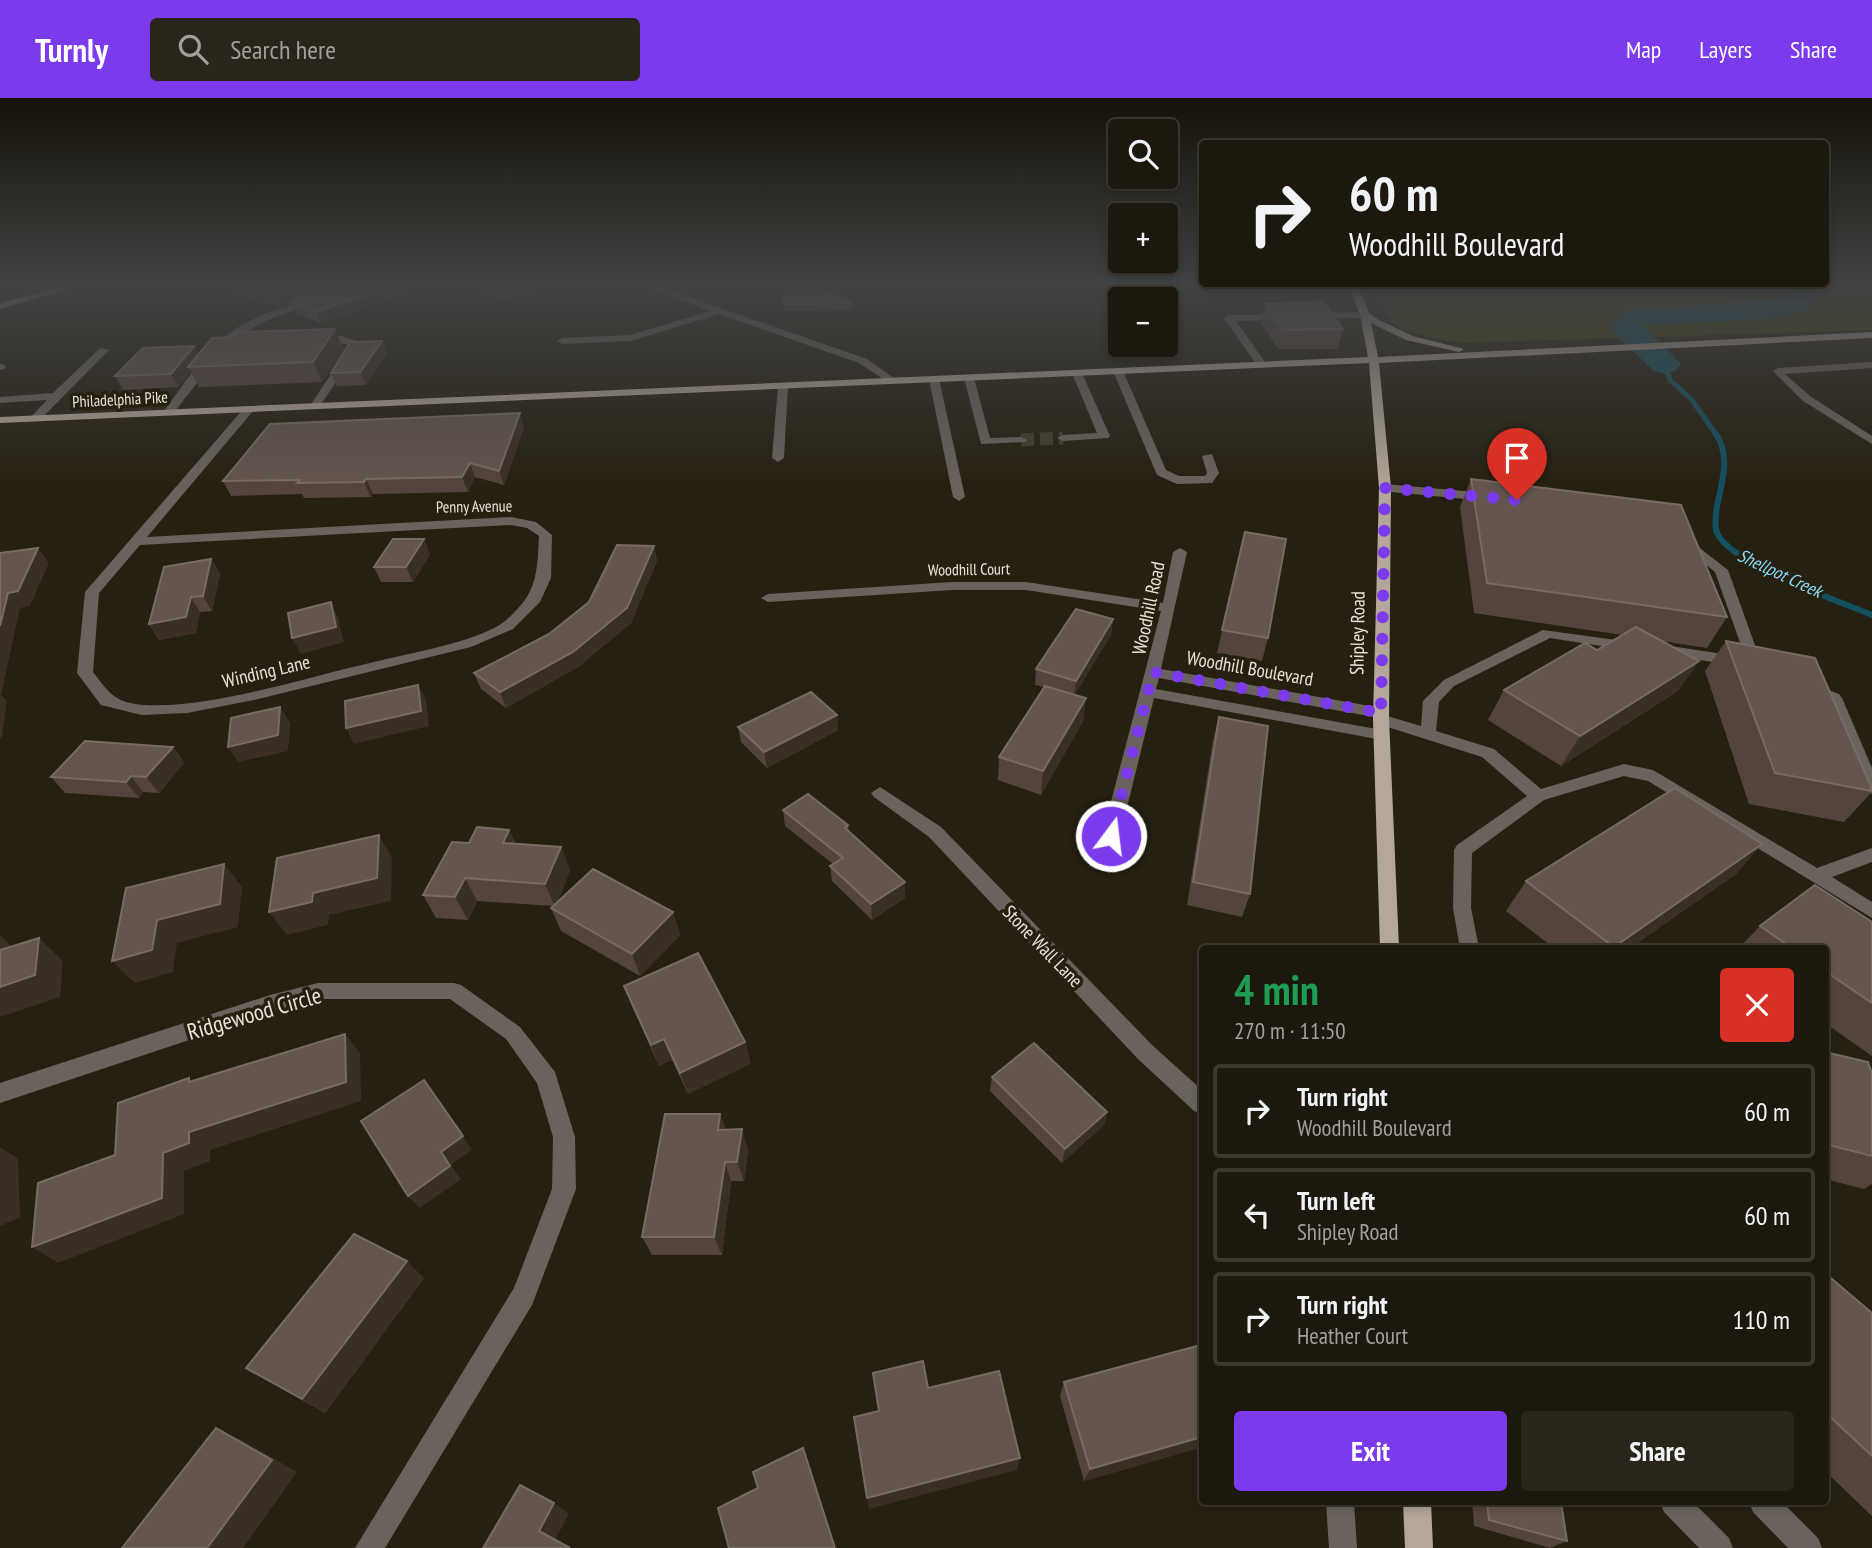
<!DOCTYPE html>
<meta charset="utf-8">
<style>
body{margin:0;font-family:"PT Sans Narrow",sans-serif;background:#29251b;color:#f1f3f6;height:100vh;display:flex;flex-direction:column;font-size:26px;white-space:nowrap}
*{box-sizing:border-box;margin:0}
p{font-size:23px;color:#a0a09d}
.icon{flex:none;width:38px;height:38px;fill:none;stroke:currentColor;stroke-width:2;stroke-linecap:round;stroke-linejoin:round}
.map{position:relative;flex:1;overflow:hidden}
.drawer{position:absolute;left:1199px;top:847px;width:630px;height:560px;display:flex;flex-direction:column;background:#1c180d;border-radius:7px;box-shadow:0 4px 10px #0003,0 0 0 2px #3a372e}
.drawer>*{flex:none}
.banner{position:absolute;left:1199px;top:42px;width:630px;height:147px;border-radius:7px;box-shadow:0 4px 10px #0003,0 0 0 2px #3a372e;background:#1c180d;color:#f1f3f6;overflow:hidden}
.fabs{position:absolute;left:1108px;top:21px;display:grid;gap:14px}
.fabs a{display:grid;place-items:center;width:70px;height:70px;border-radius:7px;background:#1c180d;box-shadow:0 4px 10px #0003,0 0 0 2px #3a372e;font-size:35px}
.pin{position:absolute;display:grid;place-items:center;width:60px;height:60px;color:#fff;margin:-72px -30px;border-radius:50% 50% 50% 0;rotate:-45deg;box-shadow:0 0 7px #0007}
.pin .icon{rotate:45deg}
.me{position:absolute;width:77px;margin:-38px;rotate:15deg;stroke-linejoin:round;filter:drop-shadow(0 0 5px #0008)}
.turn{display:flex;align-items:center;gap:24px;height:147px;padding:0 35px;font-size:32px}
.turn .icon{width:91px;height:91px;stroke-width:2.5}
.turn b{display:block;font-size:49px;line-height:60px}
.round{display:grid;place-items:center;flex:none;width:74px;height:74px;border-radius:7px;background:#29251b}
.overview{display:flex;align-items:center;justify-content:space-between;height:119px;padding:0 35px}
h1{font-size:42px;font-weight:600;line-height:52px;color:#1e9e55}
.primary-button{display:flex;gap:14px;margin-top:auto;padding:14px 35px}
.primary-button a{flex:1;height:80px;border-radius:7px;background:#7c3aed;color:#fff;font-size:28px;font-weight:600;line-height:80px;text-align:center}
.primary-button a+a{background:#29251b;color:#f1f3f6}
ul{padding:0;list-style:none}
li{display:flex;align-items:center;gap:21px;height:94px;margin:0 14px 10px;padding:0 21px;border:4px solid #3a372e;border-radius:7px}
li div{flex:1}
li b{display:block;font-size:26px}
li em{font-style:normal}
header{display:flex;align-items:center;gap:42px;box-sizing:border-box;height:98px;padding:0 35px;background:#7c3aed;color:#fff}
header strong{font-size:33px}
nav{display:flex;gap:38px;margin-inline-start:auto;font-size:24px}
.search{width:490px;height:63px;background:#29251b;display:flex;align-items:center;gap:18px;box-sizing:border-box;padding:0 24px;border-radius:7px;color:#a0a09d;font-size:26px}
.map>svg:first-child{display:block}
</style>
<header>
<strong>Turnly</strong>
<div class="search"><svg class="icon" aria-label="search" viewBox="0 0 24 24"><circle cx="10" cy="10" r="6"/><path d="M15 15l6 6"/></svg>Search here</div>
<nav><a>Map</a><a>Layers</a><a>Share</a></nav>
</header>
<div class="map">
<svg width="1872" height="1450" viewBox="0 0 1872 1450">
<rect width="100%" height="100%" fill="#262011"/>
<path fill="#394108" d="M1374 187H1872V232L1462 245C1441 241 1405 238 1390 222 1381 212 1378 199 1374 187Z"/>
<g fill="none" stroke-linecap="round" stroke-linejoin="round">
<polyline stroke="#125062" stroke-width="5" points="1665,266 1670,282 1692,302 1717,338"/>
<path stroke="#125062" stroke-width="6" d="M1716 336C1731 358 1722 384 1717 408 1716 415 1714 428 1717 435 1732 467 1837 502 1872 517"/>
<polygon fill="#125062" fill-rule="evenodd" points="1788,187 1816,187 1820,194 1807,212 1765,221 1643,227 1681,266 1676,273 1665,276 1654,273 1611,232 1622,213 1765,203 1787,199 1792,194"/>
<polyline stroke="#433d2f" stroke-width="13" stroke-dasharray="13 6" stroke-linecap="butt" points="1021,342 1063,340"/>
<g fill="#6a635d" fill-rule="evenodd">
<polygon points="641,187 654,187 867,261 898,283 889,285 859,265 719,216 631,243 562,246 557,243 562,240 630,237 710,213"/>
<path d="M312 201 320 203 270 221 243 235 215 262 172 317H164L163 315C185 284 210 245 244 226 265 214 289 208 312 201Z"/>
<polygon points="1312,215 1365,214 1370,217 1365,220 1309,220 1307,218"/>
<polygon points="1287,217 1289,219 1284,222 1236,223 1267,267 1262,270 1258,269 1224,220 1229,217"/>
<polygon points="342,238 362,245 318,311 310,311 309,309 351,246 316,245 311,242 316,239"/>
<polygon points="100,250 109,252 39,323 29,321 47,302 0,305 0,299 53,295"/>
<polygon points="1872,264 1872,270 1785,276 1810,298 1872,338 1872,346 1803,303 1773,273 1778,270"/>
<polygon points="0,266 5,267 5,271 0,272"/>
<polygon points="1118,270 1123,273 1166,372 1179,378 1205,378 1207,375 1202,358 1212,356 1219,375 1212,385 1177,386 1157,377 1113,273"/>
<polygon points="1073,273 1082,275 1110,338 1108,340 1063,343 1057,340 1063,337 1097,335 1072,275"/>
<polygon points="969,277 974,280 990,340 1021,339 1027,342 1025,344 981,346 964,280"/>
<polygon points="934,278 939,281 965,399 959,403 953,399 929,281"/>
<polygon points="783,285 788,288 784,360 778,364 772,360 778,288"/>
<path d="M249 308 254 311 253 313 147 439 511 419 536 424 552 437 551 480 540 504 513 531 471 549 254 602 187 615 142 617 101 607 77 575 85 494 245 309ZM511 427 527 430 539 438C537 478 537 496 505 523 481 543 406 556 374 564 307 579 211 611 144 607 115 605 109 595 93 574L99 495 140 447Z"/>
<polygon points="1385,386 1486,395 1492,399 1486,403 1381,393 1381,387"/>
<polygon points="1683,437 1728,472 1762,567 1760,570 1755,572 1748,567 1715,474 1678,444 1677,441"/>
<polygon points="1180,450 1187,454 1161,571 1381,610 1387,611 1387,618 1421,628 1423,603 1444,582 1543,532 1638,545 1640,548 1638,551 1633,553 1550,540 1454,588 1439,604 1436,633 1494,651 1541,691 1624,666 1653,672 1817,770 1872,750 1872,764 1832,779 1872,804 1872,820 1648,683 1624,678 1544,702 1472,755 1471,810 1479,850 1460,850 1453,810 1454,752 1457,747 1527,698 1482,659 1375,625 1374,619 1159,580 1156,591 1382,632 1390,637 1382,642 1154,600 1120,738 1117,743 1105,743 1102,738 1161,513 1026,492 952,492 768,504 761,500 768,496 952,484 1026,484 1163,505 1173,454"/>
<polygon points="1664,547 1736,558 1743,563 1736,568 1659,555 1657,552 1659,549"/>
<polygon points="1810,585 1839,596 1842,600 1872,670 1872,696 1864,690 1828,603 1802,590"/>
<polygon points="880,689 941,729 1152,947 1202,992 1202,1016 1194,1013 1138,961 929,739 874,699 871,695"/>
<polygon points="318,885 454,885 461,887 520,929 555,974 575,1039 576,1091 532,1207 385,1450 355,1450 514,1190 552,1091 553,1039 537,985 506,941 450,901 318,901 270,915 0,1005 0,985 270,897"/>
<polygon points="1326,1404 1354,1404 1357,1450 1329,1450"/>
<polygon points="1660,1404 1693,1404 1729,1440 1733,1450 1699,1450 1664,1414"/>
<polygon points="1749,1404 1782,1404 1818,1440 1822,1450 1788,1450 1753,1414"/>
</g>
<g fill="#b4a69a" fill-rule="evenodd">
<polygon points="67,187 81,187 0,211 0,205"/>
<polygon points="1349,187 1358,187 1369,215 1379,222 1413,238 1464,251 1459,254 1406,242 1371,225 1378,259 1872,234 1872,240 1379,265 1391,390 1389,621 1399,850 1380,850 1373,621 1379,390 1369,265 0,325 0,319 1368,259 1360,217"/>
<polygon points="1403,1404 1431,1404 1433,1450 1405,1450"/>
</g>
</g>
<g fill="#54443d">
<polygon points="224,187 430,187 321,225 295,215 290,204 308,198 277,207 270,205 261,207"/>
<polygon points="434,187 462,187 448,192"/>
<polygon points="469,187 552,187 506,203"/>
<polygon points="852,205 852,212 784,213 783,206"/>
<polygon points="1265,206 1343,231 1338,251 1278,251 1261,225"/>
<polygon points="335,231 343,251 322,284 199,289 191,274 178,289 123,292 115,278 194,248 198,256 232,239"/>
<polygon points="382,243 387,256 366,287 337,288 331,275"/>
<polygon points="524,329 504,387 475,379 468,394 373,396 371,399 304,400 302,396 231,398 223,383"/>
<polygon points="1471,381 1727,519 1707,550 1661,543 1699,563 1678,593 1561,668 1488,622 1504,592 1597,552 1622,537 1474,515 1460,409"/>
<polygon points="1245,434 1268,540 1262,563 1217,555"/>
<polygon points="654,448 657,463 631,525 578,569 506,610 481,591 474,575 549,536 589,504"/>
<polygon points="430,456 413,484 381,484 374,469"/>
<polygon points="211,461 220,476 212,513 200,514 196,535 159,542 149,526"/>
<polygon points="1113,521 1111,537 1075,596 1086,600 1083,623 1041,697 998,682 999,659 1044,589 1035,587 1036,571"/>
<polygon points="1726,543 1872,691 1872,694 1844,724 1749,706 1705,573"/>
<polygon points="837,617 838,632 767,670 741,644 738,629"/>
<polygon points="1219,619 1250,796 1242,819 1187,807 1213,642"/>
<polygon points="173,649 184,665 159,695 143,694 139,700 65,695 51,679"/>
<polygon points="783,712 848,727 849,733 905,800 872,822 832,783 830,768 833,766 785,728"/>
<polygon points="509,732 516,746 561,749 570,772 557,805 673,814 680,837 640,878 561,833 551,810 553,808 477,803 468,822 436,820 423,797"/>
<polygon points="1762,746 1736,776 1630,850 1554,850 1506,813 1526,783"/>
<polygon points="1872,824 1872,958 1825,925 1825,850 1739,850 1760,828"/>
<polygon points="624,888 751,965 688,996 672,962 659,968 633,910"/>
<polygon points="1825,954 1872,975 1872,1086 1864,1091 1825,1081"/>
<polygon points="992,979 1107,1014 1104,1027 1062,1065 990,993"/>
<polygon points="720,1016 726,1032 748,1051 744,1083 731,1083 722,1157 652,1157 642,1139"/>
<polygon points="1825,1175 1872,1215 1872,1418 1825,1373"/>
<polygon points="424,1180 325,1315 246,1270"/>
<polygon points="1202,1262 1202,1349 1084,1383 1060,1298 1064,1284"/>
<polygon points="1472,1404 1559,1404 1567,1443 1550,1450 1474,1428"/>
</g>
<g fill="#3b2e24">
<polygon points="306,187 346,187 277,207 272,197"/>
<polygon points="396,187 430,187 321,225 316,214"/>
<polygon points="446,187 462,187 448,192"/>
<polygon points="519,187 552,187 506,203 502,192"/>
<polygon points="265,194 270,205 261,207 256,197"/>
<polygon points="335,231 343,251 322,284 313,264"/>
<polygon points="382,243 387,256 366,287 360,274"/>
<polygon points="194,248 201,261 188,269 191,274 178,289 171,276"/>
<polygon points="520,315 524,329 504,387 499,373"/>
<polygon points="470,365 475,379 468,394 462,379"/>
<polygon points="366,381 373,396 371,399 364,384"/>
<polygon points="424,441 430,456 413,484 406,469"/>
<polygon points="654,448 657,463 631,525 578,569 506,610 500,594"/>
<polygon points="38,450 49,465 30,508 20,510 1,597 7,603 2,639 0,640 0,528 8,495"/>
<polygon points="211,461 220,476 212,513 203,498"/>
<polygon points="191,499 200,514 196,535 159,542 149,526"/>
<polygon points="331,504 338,520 344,544 301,556 292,540"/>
<polygon points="1113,521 1111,537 1074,598 1076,583"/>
<polygon points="1699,563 1678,593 1561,668 1580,638"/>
<polygon points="418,587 426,602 429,628 354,646 346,630"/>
<polygon points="1086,600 1083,623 1041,697 1043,673"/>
<polygon points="280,609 290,625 288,653 238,664 228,649"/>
<polygon points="837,617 838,632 767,670 764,654"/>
<polygon points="173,649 184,665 159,695 146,679"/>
<polygon points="131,678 143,694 139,700 126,684"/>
<polygon points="509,732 520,755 503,745"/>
<polygon points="379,737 392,760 391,803 329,817 328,827 287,837 269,814 313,795"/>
<polygon points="1762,746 1736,776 1630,850 1613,850"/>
<polygon points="561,749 570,772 555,809 545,786"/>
<polygon points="224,766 242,789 238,829 177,845 173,874 135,885 112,863 157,822"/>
<polygon points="465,780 477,803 468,822 455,799"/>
<polygon points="905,784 905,800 872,822 871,806"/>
<polygon points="673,814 680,837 640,878 632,856"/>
<polygon points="0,837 23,858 0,857"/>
<polygon points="39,840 63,863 60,899 0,919 0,889"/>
<polygon points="345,936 360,955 361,1003 210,1052 210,1063 184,1073 184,1116 58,1165 32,1149 189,1034"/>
<polygon points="664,941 672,962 659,968 651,947"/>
<polygon points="745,944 751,965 688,996 680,975"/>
<polygon points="424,982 472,1052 451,1067 461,1081 420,1110 408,1098 441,1054"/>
<polygon points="1107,1014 1104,1027 1062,1065 1065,1051"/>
<polygon points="720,1016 727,1036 718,1032"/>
<polygon points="742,1031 748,1051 744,1083 737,1064"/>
<polygon points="0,1049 18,1061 20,1119 0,1128"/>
<polygon points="725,1064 731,1083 722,1157 714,1139"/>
<polygon points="407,1163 424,1180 325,1315 302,1301"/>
<polygon points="216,1330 243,1343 297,1374 243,1450 207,1450"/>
<polygon points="1202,1339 1202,1349 1084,1383 1090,1371"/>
<polygon points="1020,1360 1017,1372 869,1411 867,1400"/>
<polygon points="554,1405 569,1416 555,1442 539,1433"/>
</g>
<g fill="#64554e" stroke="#786b63" stroke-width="2">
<polygon points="238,187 306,187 272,197 265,194 256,197"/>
<polygon points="342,187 396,187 316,214 290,204"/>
<polygon points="490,187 519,187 502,192"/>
<polygon points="786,187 806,187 852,205 783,206"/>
<polygon points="1323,204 1343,231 1283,232 1265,206"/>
<polygon points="335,231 313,264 188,269 212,240 232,239 238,234"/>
<polygon points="382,243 360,274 331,275 350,244"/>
<polygon points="194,248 171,276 115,278 143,250"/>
<polygon points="520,315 499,373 470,365 462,379 366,381 364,384 297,385 300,382 223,383 270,326"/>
<polygon points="1471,381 1681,407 1727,519 1487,485"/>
<polygon points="1245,434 1286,441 1268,540 1222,532"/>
<polygon points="393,441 424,441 406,469 374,469"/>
<polygon points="617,447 654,448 627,510 573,554 500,594 474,575 549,536 589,504"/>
<polygon points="38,450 18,493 8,495 0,528 0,455"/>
<polygon points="211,461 203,498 191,499 186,519 149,526 164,469"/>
<polygon points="331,504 336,529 292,540 288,515"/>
<polygon points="1076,511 1113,521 1076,583 1036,571"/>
<polygon points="1636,529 1699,563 1580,638 1504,592 1585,545 1597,552"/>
<polygon points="1726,543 1815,560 1872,691 1872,693 1775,675"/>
<polygon points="418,587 421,613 346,630 345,603"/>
<polygon points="1045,588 1086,600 1043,673 999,659"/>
<polygon points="811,594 837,617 764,654 738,629"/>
<polygon points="280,609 278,637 228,649 231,620"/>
<polygon points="1219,619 1268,628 1250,796 1193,784"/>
<polygon points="85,643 173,649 146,679 131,678 126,684 51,679"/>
<polygon points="1675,690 1762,746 1614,849 1526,783"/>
<polygon points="808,696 848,727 845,730 905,784 871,806 830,768 843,760 783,712"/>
<polygon points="477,729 509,732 503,745 561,749 545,786 465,780 455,799 423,797 452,744 469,745"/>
<polygon points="379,737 377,780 313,795 312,804 269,814 277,760"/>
<polygon points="224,766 220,806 157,822 152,852 112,863 126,790"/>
<polygon points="593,771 673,814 632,856 551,810"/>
<polygon points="1815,787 1872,824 1872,905 1825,873 1825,850 1792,850 1760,828"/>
<polygon points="39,840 35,877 0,889 0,852"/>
<polygon points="698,855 745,944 680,975 664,941 651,947 624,888"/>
<polygon points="345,936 346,984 189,1034 189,1045 163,1055 162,1100 32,1149 38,1085 115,1057 118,1005 189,980 189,984"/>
<polygon points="1034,945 1107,1014 1065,1051 992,979"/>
<polygon points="1825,954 1868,964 1872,975 1872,1058 1825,1046"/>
<polygon points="424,982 463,1038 441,1054 450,1068 408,1098 361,1023"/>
<polygon points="665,1016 720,1016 718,1032 742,1031 737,1064 725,1064 714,1139 642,1139"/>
<polygon points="354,1136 407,1163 302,1301 246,1270"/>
<polygon points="1825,1175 1872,1215 1872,1358 1825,1314"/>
<polygon points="1197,1248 1202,1262 1202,1339 1090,1371 1064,1284"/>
<polygon points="923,1263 928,1290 999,1273 1020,1360 867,1400 854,1319 879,1313 873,1275"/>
<polygon points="216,1330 272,1362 207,1450 122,1450"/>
<polygon points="803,1350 835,1450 729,1450 718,1410 758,1390 753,1374"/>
<polygon points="520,1387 554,1405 539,1433 570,1450 483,1450"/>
<polygon points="1487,1404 1561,1404 1567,1443 1489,1422"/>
</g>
<linearGradient id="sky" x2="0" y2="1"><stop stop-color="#151209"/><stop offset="0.48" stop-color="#414243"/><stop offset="1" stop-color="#414243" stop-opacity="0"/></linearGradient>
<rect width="1872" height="390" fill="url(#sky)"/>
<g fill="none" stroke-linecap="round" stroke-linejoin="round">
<polyline stroke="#7c3aed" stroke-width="12" stroke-dasharray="0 21.6" points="1111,738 1153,574 1381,615 1385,390 1517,402"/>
</g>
<g text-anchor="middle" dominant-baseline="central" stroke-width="7" stroke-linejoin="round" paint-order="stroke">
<g font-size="16" fill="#e7e3d9" stroke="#262011">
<text transform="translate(120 301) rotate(-3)">Philadelphia Pike</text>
<text transform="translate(474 408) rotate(-1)">Penny Avenue</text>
<text transform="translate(969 471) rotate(-1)">Woodhill Court</text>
</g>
<g font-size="18" font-style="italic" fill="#89ddfa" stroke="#262011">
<text transform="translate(1780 475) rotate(25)">Shellpot Creek</text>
</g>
<g font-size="19" fill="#e7e3d9" stroke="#262011">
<text transform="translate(1148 510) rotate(-78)">Woodhill Road</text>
<text transform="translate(1357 535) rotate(-89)">Shipley Road</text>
<text transform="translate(1250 570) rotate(10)">Woodhill Boulevard</text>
<text transform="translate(266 573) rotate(-13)">Winding Lane</text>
<text transform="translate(1043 848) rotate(46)">Stone Wall Lane</text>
</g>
<g font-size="23" fill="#e7e3d9" stroke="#262011">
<text transform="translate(254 915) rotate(-16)">Ridgewood Circle</text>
</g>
</g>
</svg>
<div class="fabs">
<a><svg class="icon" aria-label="search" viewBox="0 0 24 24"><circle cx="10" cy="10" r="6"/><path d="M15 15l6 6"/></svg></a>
<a>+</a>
<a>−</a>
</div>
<div class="pin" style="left:1517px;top:402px;background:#d93025"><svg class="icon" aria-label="arrive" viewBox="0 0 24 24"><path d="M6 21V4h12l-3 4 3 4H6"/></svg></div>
<svg class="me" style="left:1111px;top:738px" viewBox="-20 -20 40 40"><circle r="17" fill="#7c3aed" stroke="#fff" stroke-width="3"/><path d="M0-11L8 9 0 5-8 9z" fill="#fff"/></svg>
<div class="banner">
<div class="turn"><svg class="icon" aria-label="right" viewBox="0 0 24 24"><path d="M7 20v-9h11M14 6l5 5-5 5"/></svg><div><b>60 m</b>Woodhill Boulevard</div></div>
</div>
<section class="drawer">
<div class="overview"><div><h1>4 min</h1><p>270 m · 11:50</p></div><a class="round" style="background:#d93025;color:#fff"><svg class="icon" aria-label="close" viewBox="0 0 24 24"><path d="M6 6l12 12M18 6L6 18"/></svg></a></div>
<ul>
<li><svg class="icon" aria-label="right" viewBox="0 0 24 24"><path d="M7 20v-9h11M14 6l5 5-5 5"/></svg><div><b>Turn right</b><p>Woodhill Boulevard</p></div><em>60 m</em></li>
<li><svg class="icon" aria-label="left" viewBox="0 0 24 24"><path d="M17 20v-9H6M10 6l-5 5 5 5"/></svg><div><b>Turn left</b><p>Shipley Road</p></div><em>60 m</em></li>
<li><svg class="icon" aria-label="right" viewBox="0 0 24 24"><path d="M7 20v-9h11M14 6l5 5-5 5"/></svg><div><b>Turn right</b><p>Heather Court</p></div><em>110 m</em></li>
</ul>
<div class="primary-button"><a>Exit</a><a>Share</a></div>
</section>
</div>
